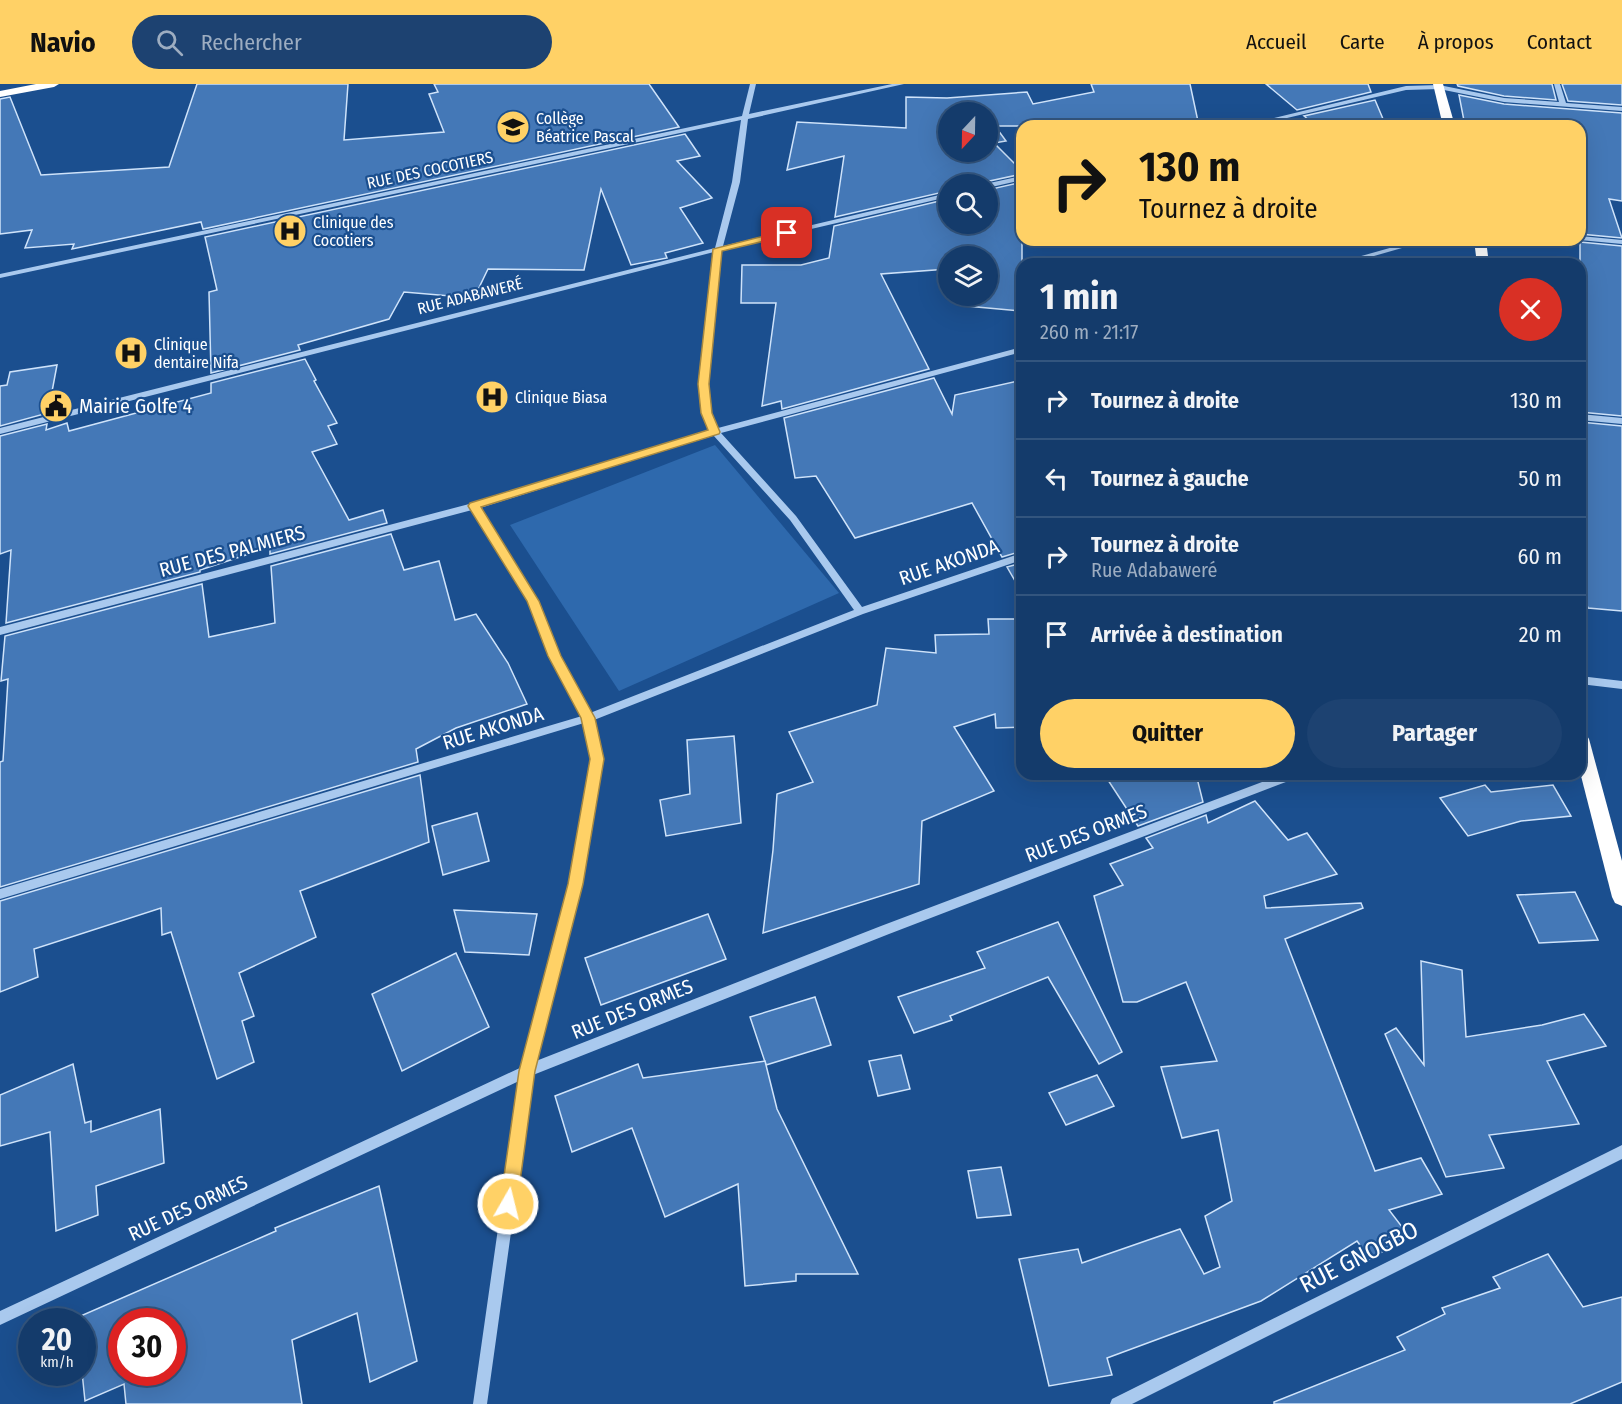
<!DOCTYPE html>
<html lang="fr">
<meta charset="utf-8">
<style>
body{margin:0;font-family:"Fira Sans Condensed",sans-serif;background:#1d4271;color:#f1f3f6;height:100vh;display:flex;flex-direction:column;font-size:22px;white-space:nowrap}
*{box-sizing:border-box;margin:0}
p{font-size:20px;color:#9dadc1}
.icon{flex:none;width:33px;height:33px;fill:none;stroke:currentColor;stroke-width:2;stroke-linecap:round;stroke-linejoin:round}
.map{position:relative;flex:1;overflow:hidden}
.side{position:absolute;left:1016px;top:174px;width:570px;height:522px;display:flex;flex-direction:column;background:#143b6b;border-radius:18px;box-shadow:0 6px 24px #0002,0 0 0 2px #33557e}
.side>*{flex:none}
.hud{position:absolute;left:1016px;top:36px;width:570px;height:126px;border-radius:18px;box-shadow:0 6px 24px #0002,0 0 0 2px #33557e;background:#ffd166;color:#111;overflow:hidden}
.needle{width:39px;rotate:202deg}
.buttons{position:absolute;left:938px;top:18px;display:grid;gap:12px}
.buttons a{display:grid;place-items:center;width:60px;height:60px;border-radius:50%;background:#143b6b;box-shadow:0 6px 24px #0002,0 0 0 2px #33557e;font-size:30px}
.speed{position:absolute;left:18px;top:1224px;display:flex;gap:12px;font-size:30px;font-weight:700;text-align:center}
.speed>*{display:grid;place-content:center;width:78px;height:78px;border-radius:50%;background:#143b6b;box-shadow:0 6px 24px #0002,0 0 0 2px #33557e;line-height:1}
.speed small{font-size:15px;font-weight:400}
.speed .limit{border:9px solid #d22;background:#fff;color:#111}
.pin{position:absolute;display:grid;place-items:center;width:51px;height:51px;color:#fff;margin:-26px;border-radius:12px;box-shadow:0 3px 9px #0006}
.me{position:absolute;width:66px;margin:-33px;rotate:8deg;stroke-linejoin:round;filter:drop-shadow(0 0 4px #0008)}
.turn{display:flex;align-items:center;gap:21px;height:126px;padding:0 24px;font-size:27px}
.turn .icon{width:78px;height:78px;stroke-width:2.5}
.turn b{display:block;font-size:42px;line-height:51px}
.round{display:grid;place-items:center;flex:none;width:63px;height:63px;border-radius:32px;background:#1d4271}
.headline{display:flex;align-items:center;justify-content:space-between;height:102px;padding:0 24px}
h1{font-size:36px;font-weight:700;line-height:45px}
.action{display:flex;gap:12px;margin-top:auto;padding:12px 24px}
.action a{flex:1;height:69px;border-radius:36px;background:#ffd166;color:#111;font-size:24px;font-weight:700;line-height:69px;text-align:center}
.action a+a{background:#1d4271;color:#f1f3f6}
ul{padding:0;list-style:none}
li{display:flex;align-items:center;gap:18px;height:78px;padding:0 24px;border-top:2px solid #33557e}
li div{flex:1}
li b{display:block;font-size:22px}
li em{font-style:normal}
header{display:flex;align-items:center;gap:36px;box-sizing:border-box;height:84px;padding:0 30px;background:#ffd166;color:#111}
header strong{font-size:28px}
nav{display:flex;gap:33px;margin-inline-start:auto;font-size:21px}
.search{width:420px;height:54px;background:#1d4271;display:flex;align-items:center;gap:15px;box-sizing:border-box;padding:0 21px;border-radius:33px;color:#9dadc1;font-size:22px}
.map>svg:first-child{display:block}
</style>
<header>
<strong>Navio</strong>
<div class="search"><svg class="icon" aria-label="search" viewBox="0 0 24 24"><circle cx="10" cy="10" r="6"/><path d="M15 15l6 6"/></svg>Rechercher</div>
<nav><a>Accueil</a><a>Carte</a><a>À propos</a><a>Contact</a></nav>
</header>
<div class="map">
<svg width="1622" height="1320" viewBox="0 0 1622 1320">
<rect width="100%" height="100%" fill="#1b4f8f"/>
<polygon fill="#2e69ad" points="715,361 839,509 619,607 510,441"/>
<g fill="#4478b7" stroke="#cfe3fa" stroke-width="1.5" fill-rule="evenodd">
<polygon points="197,0 348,0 344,56 444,48 429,10 438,8 434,0 649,0 679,43 203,145 201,138 72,165 74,160 25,164 32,146 0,150 0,15 10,13 41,91 169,83"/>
<path d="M1091 0H1190L1199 42H995L1006 57 994 59 1022 87V90L985 98 983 100H948V107L835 133 844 72 787 86 797 38 906 44V13L947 14 1027 8 1033 20 1094 8ZM948 28H987V68H948Z"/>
<polygon points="1266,0 1368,0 1371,8 1297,26"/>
<polygon points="1457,0 1552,0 1556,16 1504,12 1458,2"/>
<polygon points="1562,0 1622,0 1622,21 1568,17"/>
<polygon points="1459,11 1504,20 1622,29 1622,117 1609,115 1622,154 1580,150 1580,42 1465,42"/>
<polygon points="1375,16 1386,42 1316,42 1304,32"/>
<polygon points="685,50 700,72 677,77 712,114 680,124 703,159 665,169 667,174 631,181 601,105 584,186 488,185 474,214 404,208 389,235 298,261 300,266 211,289 209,208 217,206 205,153"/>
<polygon points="1022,98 1022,227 966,222 967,212 987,212 987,172 948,172 948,185 881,190 929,285 782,325 781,317 762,322 776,219 741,219 742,181 801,181 829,174 834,142 948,115 948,140 987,140 987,106"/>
<polygon points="1580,158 1622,162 1622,332 1580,328"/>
<polygon points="305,275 316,296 314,297 337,339 328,342 337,360 312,368 349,436 383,426 387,439 270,470 270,463 200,486 200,488 6,539 11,466 0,470 0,352 47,340 46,346 67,339 69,347 211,309 211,299"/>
<polygon points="57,281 48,329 0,342 0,302 7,301 10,288"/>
<polygon points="934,294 952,330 955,311 1022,296 1022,467 1002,473 972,419 855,454 816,392 795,394 784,334"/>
<polygon points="1580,338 1622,342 1622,527 1588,524 1580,501"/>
<polygon points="391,450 404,486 439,477 455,536 476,530 508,579 527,620 456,644 416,665 418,678 0,803 0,678 3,677 8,595 1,597 5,552 202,500 209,553 275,539 271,482"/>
<polygon points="1022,479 1022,509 1007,483"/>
<polygon points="988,535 1022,535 1022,643 996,644 995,630 954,643 994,707 922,737 919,800 763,849 773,766 777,710 813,698 789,648 877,621 886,564 936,569 935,551 989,550"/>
<polygon points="734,652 741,739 666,752 660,716 690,710 687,656"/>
<polygon points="1104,690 1196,690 1203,718 1138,742"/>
<polygon points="420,691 429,758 300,807 316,853 239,889 254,932 242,937 254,978 217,995 171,848 162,851 161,824 34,865 38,893 0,908 0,817"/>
<polygon points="1485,701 1491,708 1553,701 1571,732 1521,737 1468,752 1440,714"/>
<polygon points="1255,717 1288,756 1307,749 1337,790 1264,812 1266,824 1361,819 1363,824 1285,855 1375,1087 1421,1074 1442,1110 1389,1126 1409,1152 1370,1175 1357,1157 1261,1217 1107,1274 1112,1291 1049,1302 1019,1175 1078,1165 1082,1179 1180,1145 1204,1190 1220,1183 1205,1132 1232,1117 1218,1046 1182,1054 1161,983 1217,977 1186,898 1137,918 1123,918 1094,812 1123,801 1110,780 1153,764 1146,754 1206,731 1208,739"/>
<polygon points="477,729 489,777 443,791 432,742"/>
<polygon points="1575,808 1598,856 1539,859 1517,811"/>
<polygon points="454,826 537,830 529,871 465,868"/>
<polygon points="708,830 726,875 601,921 585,874"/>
<polygon points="1058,838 1122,968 1099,980 1048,893 950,932 952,936 914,949 898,913 985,884 977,868"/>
<polygon points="456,869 489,943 402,987 372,910"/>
<polygon points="1421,877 1462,886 1466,953 1542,941 1584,930 1606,962 1547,977 1579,1040 1489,1051 1504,1084 1446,1093 1385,950 1396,944 1424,981"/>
<polygon points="815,913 831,961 766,981 750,933"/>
<polygon points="901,971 910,1005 878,1012 869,977"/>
<polygon points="765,977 777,1025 858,1190 796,1190 796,1197 745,1202 738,1100 665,1133 632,1044 572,1068 555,1012 638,980 643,994"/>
<polygon points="73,980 85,1039 91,1037 91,1048 160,1025 164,1079 96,1102 98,1131 56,1147 50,1048 0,1062 0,1011"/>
<polygon points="1097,991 1114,1022 1066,1041 1049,1009"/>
<polygon points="1001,1083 1011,1131 977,1134 968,1087"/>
<path d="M379 1102 417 1277 370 1298 357 1229 292 1256 302 1320H126L124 1300 85 1317 82 1288V1238H76V1234L276 1147 275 1144ZM122 1238H172V1288H122Z"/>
<polygon points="1548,1170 1583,1223 1622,1213 1622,1298 1570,1320 1274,1320 1274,1318 1405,1266 1397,1253 1445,1230 1442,1224 1500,1204 1493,1193"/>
</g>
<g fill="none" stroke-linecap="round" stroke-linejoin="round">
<g fill="#a9c9ee" fill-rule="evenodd">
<path d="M750 0H756L749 30 892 0H904L748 35 740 98 723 162 948 109V113L722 166 707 300 710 329 718 344 1022 263V268L721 349 796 432 862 523 1022 469V476L863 530 594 636 602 675 581 800 536 977 881 842 1283 690H1300L1299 693 889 850 533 991 487 1320H473L519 997 0 1241V1227L522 983 569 800 592 675 584 639 0 815V805L582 632 550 572 528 518 472 426 0 551V543L473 419 710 347 702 329 699 300 714 168 0 350V344L715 164 732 98 741 36 0 194V190L742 32ZM713 351 790 436 854 526 590 629 560 572 538 517 480 424Z"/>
<polygon points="1554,0 1560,0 1566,19 1622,23 1622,27 1504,18 1439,5 1406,6 1253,42 1241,42 1406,2 1439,1 1504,14 1559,18"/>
<polygon points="1022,92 1022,96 987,104 987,100 985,100"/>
<polygon points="1580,152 1622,156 1622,160 1580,156"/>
<polygon points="1418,156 1430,156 1346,180 1333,180"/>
<polygon points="1580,330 1622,334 1622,340 1580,336"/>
<polygon points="1580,592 1622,597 1622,605 1580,600"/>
<polygon points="1622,1061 1622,1075 1132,1320 1110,1320 1112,1315"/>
</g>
<g fill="#fff" fill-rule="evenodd">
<polygon points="36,0 59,0 54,3 0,13 0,7"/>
<polygon points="1433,0 1443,0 1455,42 1443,42"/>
<polygon points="1474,156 1486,156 1489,180 1477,180"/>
<polygon points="1580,648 1586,650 1589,655 1622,777 1622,822 1615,819 1612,813 1580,688"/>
</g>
</g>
<polygon fill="#ffd166" stroke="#a68842" stroke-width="1.5" points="787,146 792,149 790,151 722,167 709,300 712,329 720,348 719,350 481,423 539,517 561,572 595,634 604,675 583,800 535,987 517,1120 514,1126 508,1129 502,1126 500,1120 519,987 568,800 590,675 581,634 548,572 527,517 468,422 470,419 708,346 701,329 698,300 713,165"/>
<defs>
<g id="school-disc" transform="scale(1.725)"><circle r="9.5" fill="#ffd166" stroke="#1b4f8f"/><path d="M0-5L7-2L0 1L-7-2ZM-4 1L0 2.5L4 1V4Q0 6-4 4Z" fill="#111"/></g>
<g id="hospital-disc" transform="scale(1.725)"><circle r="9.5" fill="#ffd166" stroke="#1b4f8f"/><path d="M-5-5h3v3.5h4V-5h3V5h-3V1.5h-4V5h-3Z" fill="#111"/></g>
<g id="civic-disc" transform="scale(1.725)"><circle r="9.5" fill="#ffd166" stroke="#1b4f8f"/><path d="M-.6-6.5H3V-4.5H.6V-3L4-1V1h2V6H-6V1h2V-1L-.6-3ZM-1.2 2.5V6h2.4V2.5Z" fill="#111"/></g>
</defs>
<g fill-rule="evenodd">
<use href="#school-disc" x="513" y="43"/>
<use href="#hospital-disc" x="290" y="147"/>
<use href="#hospital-disc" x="131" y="269"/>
<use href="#hospital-disc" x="492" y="313"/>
<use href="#civic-disc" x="56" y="322"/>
</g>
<g text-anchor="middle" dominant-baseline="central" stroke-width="4.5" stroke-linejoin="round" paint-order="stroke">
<g font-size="16" fill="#fff" stroke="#1b4f8f" text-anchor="start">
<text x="536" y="34">Collège<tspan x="536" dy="18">Béatrice Pascal</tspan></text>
<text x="313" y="138">Clinique des<tspan x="313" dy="18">Cocotiers</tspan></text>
<text x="154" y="260">Clinique<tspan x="154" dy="18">dentaire Nifa</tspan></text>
<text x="515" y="313">Clinique Biasa</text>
</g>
<g font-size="16" fill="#fff" stroke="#1b4f8f">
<text transform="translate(430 86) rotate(-12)">RUE DES COCOTIERS</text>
<text transform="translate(470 212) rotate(-14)">RUE ADABAWERÉ</text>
</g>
<g font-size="20" fill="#fff" stroke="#1b4f8f" text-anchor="start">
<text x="79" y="322">Mairie Golfe 4</text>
</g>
<g font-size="20" fill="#fff" stroke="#1b4f8f">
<text transform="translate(232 467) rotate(-15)">RUE DES PALMIERS</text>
<text transform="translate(949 478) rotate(-19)">RUE AKONDA</text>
<text transform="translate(493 644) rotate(-17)">RUE AKONDA</text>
<text transform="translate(1086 749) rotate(-21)">RUE DES ORMES</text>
<text transform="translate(632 925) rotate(-22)">RUE DES ORMES</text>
<text transform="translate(188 1124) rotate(-25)">RUE DES ORMES</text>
</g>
<g font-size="24" fill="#fff" stroke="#1b4f8f">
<text transform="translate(1359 1173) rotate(-27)">RUE GNOGBO</text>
</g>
</g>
</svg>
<div class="buttons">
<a><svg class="needle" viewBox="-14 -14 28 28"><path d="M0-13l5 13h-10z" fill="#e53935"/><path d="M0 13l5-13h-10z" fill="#9dadc1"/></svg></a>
<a><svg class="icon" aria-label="search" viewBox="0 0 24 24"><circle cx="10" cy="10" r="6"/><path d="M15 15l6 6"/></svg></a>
<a><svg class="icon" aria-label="layers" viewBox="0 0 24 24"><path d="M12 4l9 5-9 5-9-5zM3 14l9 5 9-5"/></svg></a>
</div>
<div class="speed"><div>20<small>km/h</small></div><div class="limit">30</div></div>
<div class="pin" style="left:787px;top:149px;background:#d93025"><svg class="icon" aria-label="arrive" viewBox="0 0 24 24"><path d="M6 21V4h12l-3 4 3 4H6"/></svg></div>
<svg class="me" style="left:508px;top:1120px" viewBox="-20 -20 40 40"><circle r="17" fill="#ffd166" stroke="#fff" stroke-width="3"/><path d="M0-11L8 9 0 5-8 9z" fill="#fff"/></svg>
<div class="hud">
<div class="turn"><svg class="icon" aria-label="right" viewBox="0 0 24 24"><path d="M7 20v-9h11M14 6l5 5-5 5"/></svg><div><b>130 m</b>Tournez à droite</div></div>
</div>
<section class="side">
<div class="headline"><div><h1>1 min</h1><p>260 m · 21:17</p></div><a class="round" style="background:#d93025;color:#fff"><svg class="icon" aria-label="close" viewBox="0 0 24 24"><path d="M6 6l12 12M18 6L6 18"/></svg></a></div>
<ul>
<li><svg class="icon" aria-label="right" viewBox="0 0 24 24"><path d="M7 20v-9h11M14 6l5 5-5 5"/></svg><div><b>Tournez à droite</b></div><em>130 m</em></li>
<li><svg class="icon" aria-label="left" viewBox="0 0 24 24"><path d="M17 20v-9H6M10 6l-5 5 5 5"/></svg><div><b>Tournez à gauche</b></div><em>50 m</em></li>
<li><svg class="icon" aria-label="right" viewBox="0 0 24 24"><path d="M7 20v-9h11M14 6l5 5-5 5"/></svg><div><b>Tournez à droite</b><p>Rue Adabaweré</p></div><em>60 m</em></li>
<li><svg class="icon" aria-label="arrive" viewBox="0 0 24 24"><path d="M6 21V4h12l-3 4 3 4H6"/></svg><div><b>Arrivée à destination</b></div><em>20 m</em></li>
</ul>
<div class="action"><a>Quitter</a><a>Partager</a></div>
</section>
</div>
